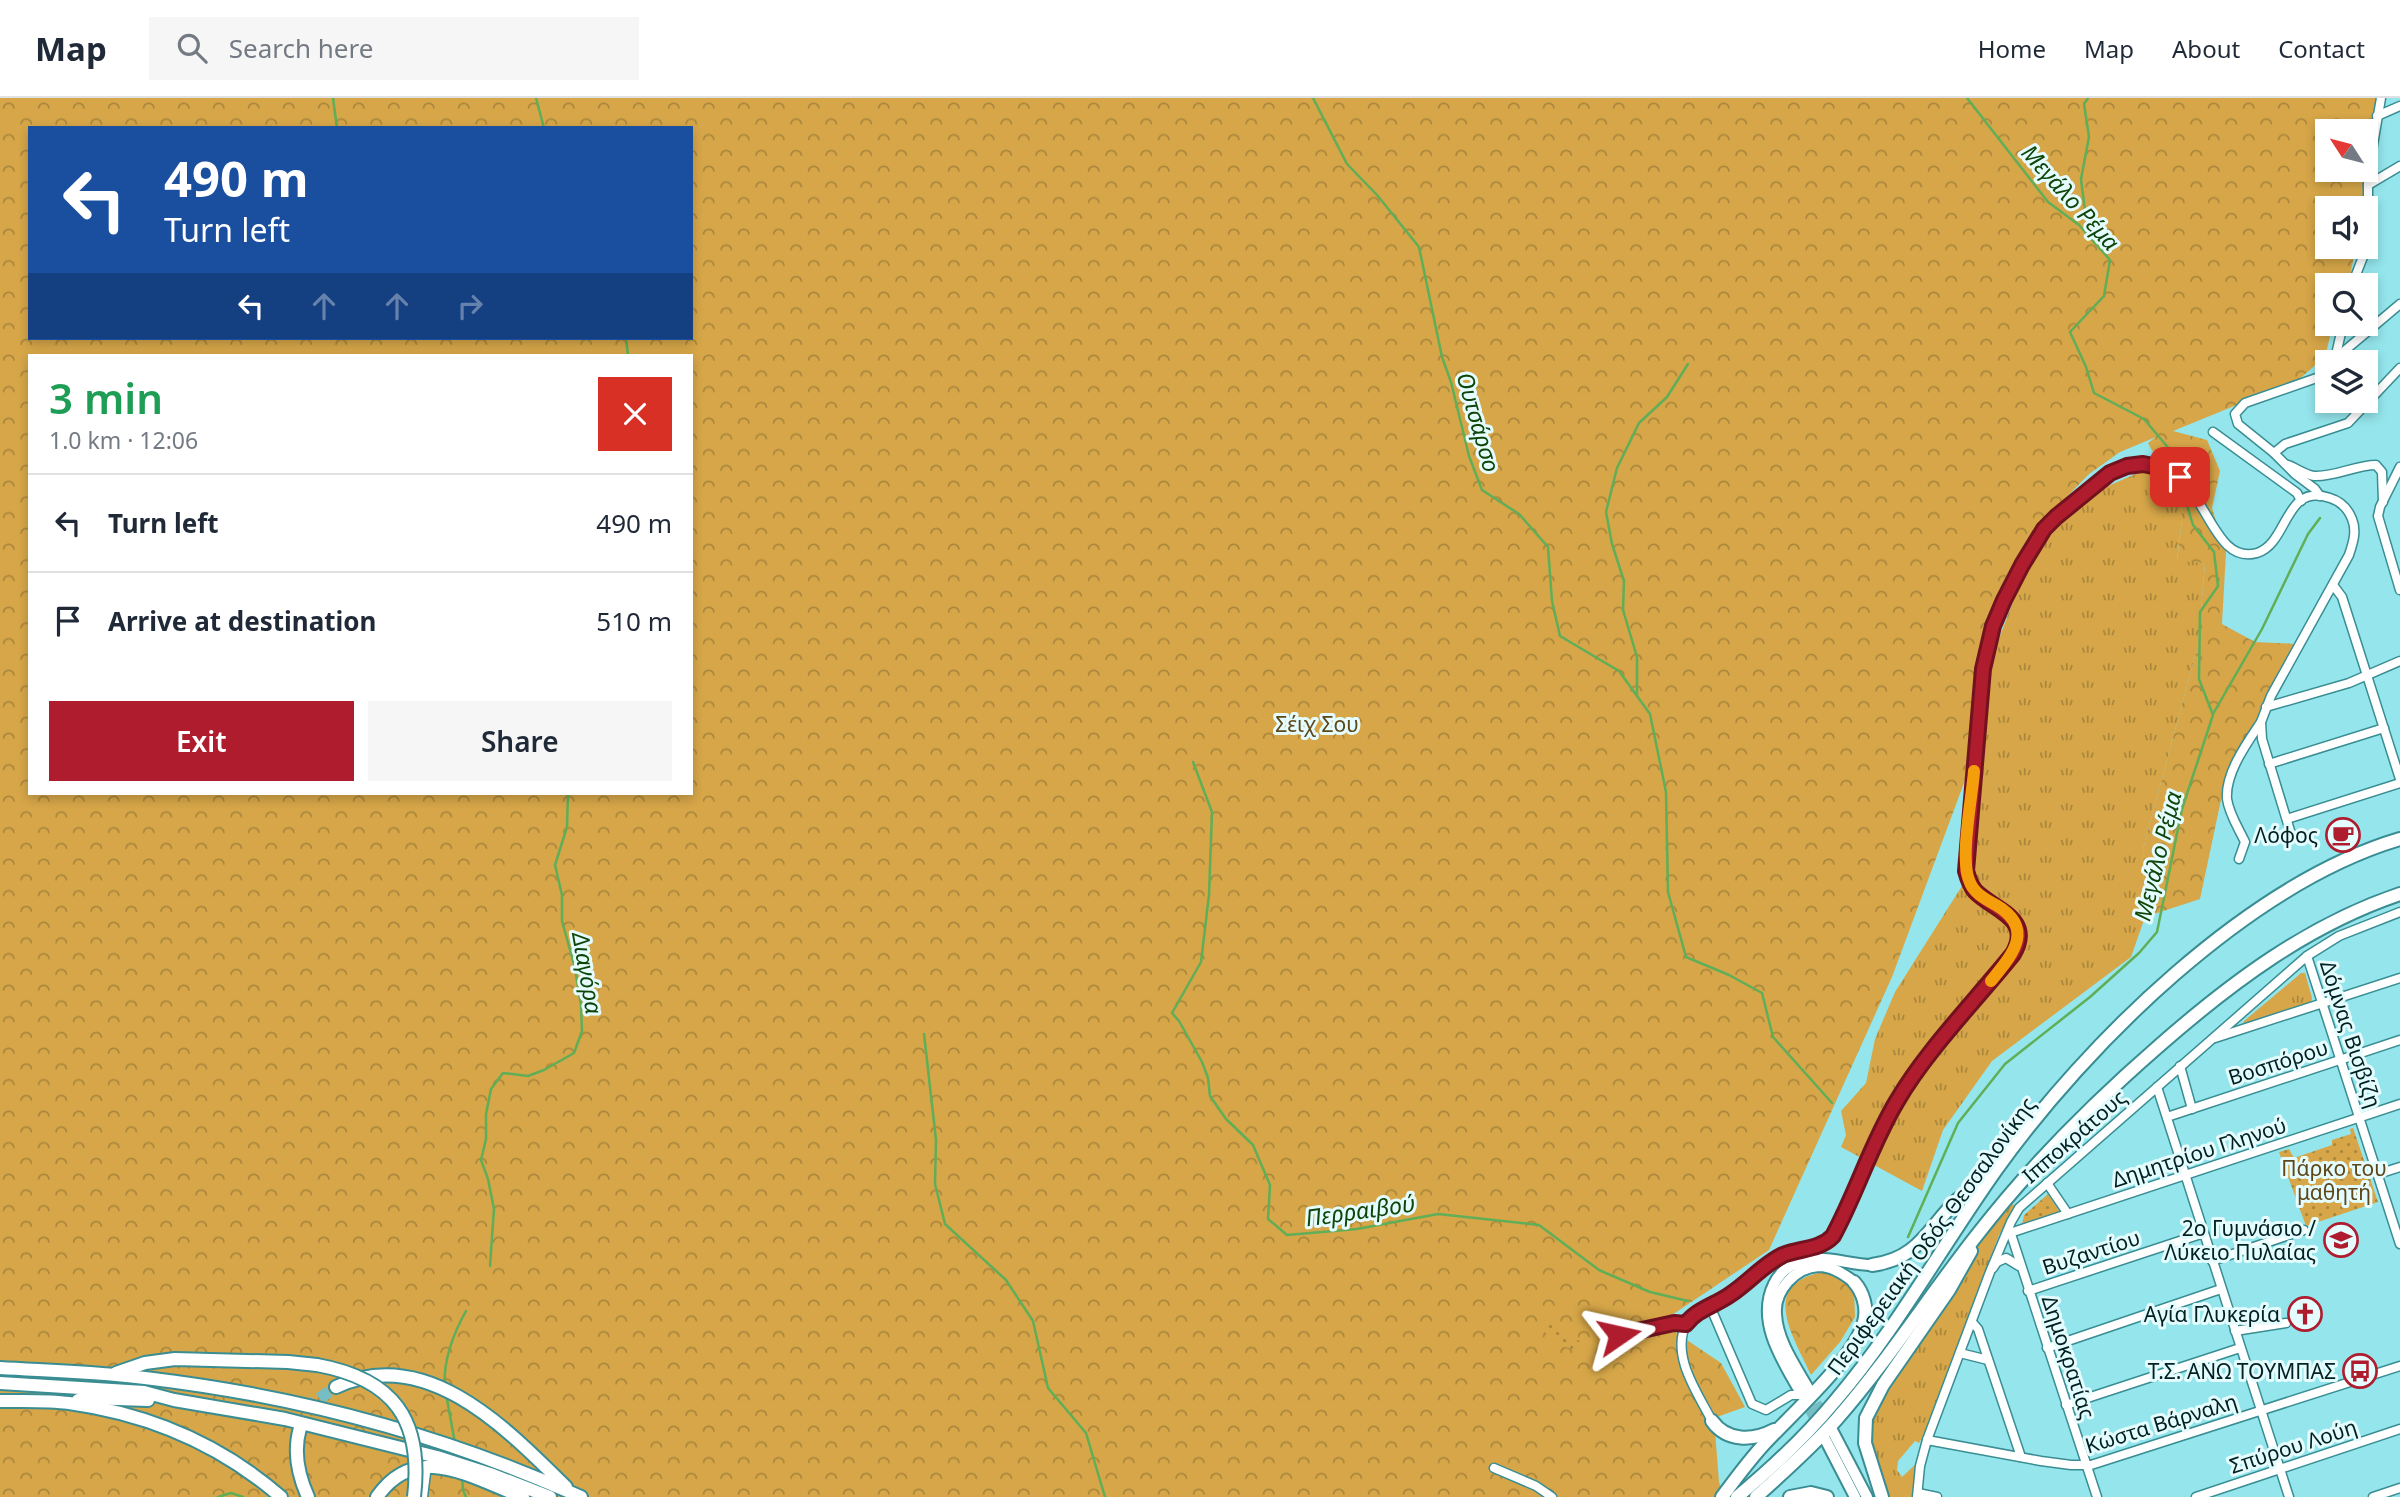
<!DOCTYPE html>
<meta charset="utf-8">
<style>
body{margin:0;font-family:"Noto Sans",sans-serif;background:#f6f6f7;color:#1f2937;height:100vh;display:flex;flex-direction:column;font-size:26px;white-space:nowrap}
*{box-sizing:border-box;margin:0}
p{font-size:23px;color:#747a83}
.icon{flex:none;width:38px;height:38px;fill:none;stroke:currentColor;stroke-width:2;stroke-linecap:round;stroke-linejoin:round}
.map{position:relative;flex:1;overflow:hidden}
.panel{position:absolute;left:28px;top:256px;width:665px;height:441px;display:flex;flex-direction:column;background:#fff;border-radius:0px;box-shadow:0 4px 10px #0003}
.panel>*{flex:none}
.guide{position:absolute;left:28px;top:28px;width:665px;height:214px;border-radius:0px;box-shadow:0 4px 10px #0003;background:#1a4fa0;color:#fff;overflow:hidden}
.needle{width:46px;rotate:306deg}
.fabs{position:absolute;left:2315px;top:21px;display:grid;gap:14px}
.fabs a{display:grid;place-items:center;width:63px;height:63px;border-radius:0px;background:#fff;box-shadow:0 4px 10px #0003;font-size:35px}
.pin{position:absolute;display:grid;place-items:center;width:60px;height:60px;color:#fff;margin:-30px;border-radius:14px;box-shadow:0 4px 10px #0006}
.me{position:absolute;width:77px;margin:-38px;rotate:79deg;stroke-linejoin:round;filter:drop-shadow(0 0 5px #0008)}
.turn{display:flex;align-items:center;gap:24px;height:147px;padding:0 21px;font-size:32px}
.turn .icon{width:91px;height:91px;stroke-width:2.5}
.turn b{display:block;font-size:49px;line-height:60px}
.lanes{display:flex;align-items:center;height:66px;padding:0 21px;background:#0003;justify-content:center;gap:35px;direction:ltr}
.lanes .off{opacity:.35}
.round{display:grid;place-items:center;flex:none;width:74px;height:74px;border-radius:0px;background:#f6f6f7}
.overview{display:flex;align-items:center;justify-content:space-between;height:119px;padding:0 21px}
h1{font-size:42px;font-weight:600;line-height:52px;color:#1e9e55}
.button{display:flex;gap:14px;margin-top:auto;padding:14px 21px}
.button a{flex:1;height:80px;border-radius:0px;background:#af1c2e;color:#fff;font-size:28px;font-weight:600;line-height:80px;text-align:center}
.button a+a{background:#f6f6f7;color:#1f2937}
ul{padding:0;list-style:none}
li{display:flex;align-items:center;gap:21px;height:98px;padding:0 21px;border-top:2px solid #e0e1e3}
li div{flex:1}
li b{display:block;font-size:26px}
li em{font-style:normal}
header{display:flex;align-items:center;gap:42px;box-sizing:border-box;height:98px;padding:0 35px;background:#fff;border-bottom:2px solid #e0e1e3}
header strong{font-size:33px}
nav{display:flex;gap:38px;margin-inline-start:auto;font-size:24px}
.search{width:490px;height:63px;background:#f6f6f7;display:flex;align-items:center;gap:18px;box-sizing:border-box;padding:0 24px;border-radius:0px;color:#747a83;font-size:26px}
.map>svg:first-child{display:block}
</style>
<header>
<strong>Map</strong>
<div class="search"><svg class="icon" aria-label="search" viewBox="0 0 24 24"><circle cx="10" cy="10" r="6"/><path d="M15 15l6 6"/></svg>Search here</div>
<nav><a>Home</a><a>Map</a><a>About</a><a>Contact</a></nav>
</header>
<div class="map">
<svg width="2400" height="1399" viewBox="0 0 2400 1399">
<defs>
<pattern id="grass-tufts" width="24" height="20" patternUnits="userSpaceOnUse" patternTransform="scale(1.75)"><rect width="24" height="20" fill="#d6a648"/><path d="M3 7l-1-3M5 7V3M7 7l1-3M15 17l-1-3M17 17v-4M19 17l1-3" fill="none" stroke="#ab873c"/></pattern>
<pattern id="forest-crowns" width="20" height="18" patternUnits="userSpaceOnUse" patternTransform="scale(1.75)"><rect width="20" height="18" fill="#d6a648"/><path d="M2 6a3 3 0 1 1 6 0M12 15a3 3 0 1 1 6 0" fill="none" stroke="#ab873c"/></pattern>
<pattern id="park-dots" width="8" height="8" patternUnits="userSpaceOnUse" patternTransform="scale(1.75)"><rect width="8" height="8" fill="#d6a648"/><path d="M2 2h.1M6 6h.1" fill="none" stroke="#ab873c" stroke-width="1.8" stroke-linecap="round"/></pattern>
</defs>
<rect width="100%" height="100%" fill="#94e6ec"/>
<g fill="url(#grass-tufts)">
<polygon points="2156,367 2179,378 2182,421 2177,462 2205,465 2198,547 2143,751 2145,819 2131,859 1992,963 1943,1032 1922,1093 1841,1049 1846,1037 1841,1013 1866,985 1875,941 1895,894 1967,780 1975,717 1988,570 2017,493 2044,441 2099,392"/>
<polygon points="2301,875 2305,875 2312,900 2311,905 2243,926 2244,923"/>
<polygon points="2009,1106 2015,1107 1999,1137 1972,1207 1969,1221 1929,1328 1919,1345 1915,1343 1898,1363 1897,1372 1902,1379 1919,1363 1915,1399 1885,1399 1869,1348 1873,1313 1964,1174 1981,1143"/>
</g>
<g fill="url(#forest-crowns)" fill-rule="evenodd">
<path d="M0 0H2377L2366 64V33H2328V72H2365L2363 110H2328V149H2356L2348 187H2328V226H2333L2325 259 2298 282 2173 333 2207 342 2220 373 2212 410 2226 454 2222 526 2255 544 2297 546 2270 590 2261 613 2235 659 2225 683 2200 801 2145 819 2143 751 2198 547 2205 465 2177 463 2182 421 2179 378C2165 368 2155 360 2148 345L2156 339 2120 354 2089 376 2046 420 2026 444 2012 469 1989 523 1983 548 1973 608 1971 666 1892 879 1769 1152 1666 1221 1675 1234 1721 1265 1745 1309 1714 1320 1719 1384 1724 1399H0ZM30 30H691V240H30ZM30 257H691V695H30Z"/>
<path d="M1828 1173 1844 1180 1854 1192 1855 1219 1840 1244 1811 1277C1792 1236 1757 1184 1828 1173Z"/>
</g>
<g fill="url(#park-dots)">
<polygon points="2353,1030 2378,1104 2306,1128 2279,1054 2289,1051 2294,1060 2332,1047 2332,1042 2351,1036 2350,1031"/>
<polygon points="2048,1096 2060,1114 2022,1126 2024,1117"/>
<polygon points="1545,1222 1584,1246 1579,1253 1562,1248 1540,1230"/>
</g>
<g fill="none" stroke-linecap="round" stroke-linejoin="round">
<g stroke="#60ae57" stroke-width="2.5">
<polyline points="333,0 337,30"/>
<polyline points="536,0 544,30"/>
<polyline points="1313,0 1347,66 1377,97 1419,149 1442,259 1451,284 1469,358 1482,392 1519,416 1548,449 1552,503 1560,538 1619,573 1650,616 1666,694 1668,794 1686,859 1729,877 1762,895 1773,939 1832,1005"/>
<polyline points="1967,0 2048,104 2079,127 2110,162 2104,198 2070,234 2086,269 2094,295 2144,321 2181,365 2182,369 2188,375 2189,380"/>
<polyline points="2088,0 2084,6 2089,39 2081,81 2088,137"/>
<polyline points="626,240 628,257"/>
<polyline points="1637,597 1637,559 1623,512 1624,483 1612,446 1606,414 1617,370 1639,325 1667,299 1688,266"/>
<polyline points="2213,616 2262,531 2308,436 2320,420"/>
<polyline points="1193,664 1212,714 1209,797 1201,864 1172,915 1179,923 1202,964 1208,980 1210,998 1226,1021 1253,1047 1270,1087 1268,1121 1287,1137 1357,1131 1438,1116 1539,1127 1599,1172 1650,1194 1688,1203"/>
<polyline points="924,936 936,1042 935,1086 945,1126 1006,1182 1033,1223 1048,1290 1086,1335 1105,1399"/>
<polyline points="1908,1139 1958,1025 2005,966 2090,899 2139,855 2157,834 2182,711 2213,617 2199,581 2200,514 2218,488 2214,454 2193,427 2183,394"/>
<polyline points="490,1168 494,1111 488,1081 481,1062 486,1041 486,1016 491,991 503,975 528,978 544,972 574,955 582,933 581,907 575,870 562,823 562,797 555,767 567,729 568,695"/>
<path d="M445 1286C443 1263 454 1234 466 1213"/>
<polyline points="446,1296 455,1345"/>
<polyline points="462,1379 463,1392 466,1399"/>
<polyline points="218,1399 231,1395 243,1399"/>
</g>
<g stroke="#76bec4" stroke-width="10" stroke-dasharray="10 5" stroke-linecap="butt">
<polyline points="1809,1292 1832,1332"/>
<polyline points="1802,1297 1819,1329"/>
</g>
<polyline stroke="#76bec4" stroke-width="12" stroke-dasharray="12 6" stroke-linecap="butt" points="300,1330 314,1304 336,1289"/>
<g stroke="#398d93" stroke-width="11">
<g id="minor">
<polyline points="2377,18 2400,8"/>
<polyline points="2368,87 2400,68"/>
<polyline points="2352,187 2368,146 2368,76 2381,0"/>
<polyline points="2336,260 2400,206"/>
<polyline points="2335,261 2343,226"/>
<polyline points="2213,334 2297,395 2301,403"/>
<polyline points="2274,355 2285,346 2348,325 2400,270"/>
<path d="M2288 367C2296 370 2306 377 2314 378 2336 379 2355 367 2376 367L2382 374 2383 404"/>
<polyline points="2400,369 2380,409 2378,418 2400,492"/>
<polyline points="2320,398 2315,391 2295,376 2274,355 2238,326 2235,316 2245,305 2328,276"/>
<polyline points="2333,487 2342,499 2400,681"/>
<polyline points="2266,609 2349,585 2400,563"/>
<polyline points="2269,666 2384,630"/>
<polyline points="2287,721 2400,685"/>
<path d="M2239 761 2245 744C2239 731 2229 716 2227 701 2225 675 2247 645 2261 624"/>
<polyline points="2307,858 2400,1146"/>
<polyline points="2215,940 2400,880"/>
<polyline points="2180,968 2192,1011"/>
<polyline points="2157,989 2289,1399"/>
<polyline points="2167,1019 2400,942"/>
<polyline points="2378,1076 2400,1069"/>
<polyline points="2047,1085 2068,1116"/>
<polyline points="2010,1133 2097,1399"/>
<polyline points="2010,1135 2400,1006"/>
<polyline points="2212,1163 2304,1132"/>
<polyline points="1993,1170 1997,1164 2006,1160 2019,1168"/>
<polyline points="2028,1193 2204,1135"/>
<polyline points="1710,1208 1752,1306 1766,1312 1791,1297 1802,1297"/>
<polyline points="1972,1224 1978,1231 2021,1359"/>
<path d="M1686 1226C1671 1258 1697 1294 1712 1323"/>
<polyline points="2235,1233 2286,1225"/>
<path d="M1615 1239C1626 1233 1673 1224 1686 1226L1700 1213 1733 1195 1776 1161 1792 1153 1827 1144 1837 1129 1880 1033 1898 1000 1923 965 2016 851C2029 812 1987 812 1972 789 1969 784 1968 778 1966 773 1965 738 1971 702 1974 667 1977 636 1978 604 1983 573 1989 528 2016 463 2046 429 2058 415 2072 404 2085 393 2108 375 2132 359 2162 369 2207 384 2212 468 2257 455 2289 445 2284 384 2330 400 2340 403 2348 411 2352 421 2357 433 2353 445 2349 457L2271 598 2261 624 2262 641 2291 736"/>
<polyline points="2047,1250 2221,1191"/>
<polyline points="1960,1255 1988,1262"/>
<polyline points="2066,1307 2240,1250"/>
<polyline points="1927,1342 2041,1363 2071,1367 2091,1367 2400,1268"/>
<polyline points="1494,1370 1536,1388 1552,1399"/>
<polyline points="1918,1395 1937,1399"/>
<polyline points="423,1399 427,1367"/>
<polyline points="1917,1399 1920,1368 1927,1342 1990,1174 2011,1124 2019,1110 2307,858 2339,838 2400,814"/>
<polyline points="2196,1399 2400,1331"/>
<polyline points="2373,1399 2400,1390"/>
</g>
</g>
<g stroke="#398d93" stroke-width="14">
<g id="secondary">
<path d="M1809 1292C1796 1269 1777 1243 1776 1216 1774 1193 1795 1169 1819 1168 1832 1168 1844 1176 1854 1184"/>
<path d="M1802 1297C1784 1265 1755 1224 1774 1186 1781 1171 1797 1162 1813 1161 1833 1159 1852 1167 1872 1167"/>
<polyline points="1832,1332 1867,1399"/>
<polyline points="1824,1339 1855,1399"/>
</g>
</g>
<g stroke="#398d93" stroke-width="16">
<g id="trunk">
<path d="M1872 1167C1918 1161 1927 1132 1956 1103 1965 1095 1976 1088 1986 1080"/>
<path d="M0 1270C51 1273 102 1274 153 1281 301 1299 446 1338 581 1399"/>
<polyline points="116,1275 145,1265 175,1261 288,1264 317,1267"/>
<polyline points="0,1285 144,1294 174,1302 285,1321 437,1359 493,1377 550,1399"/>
<path d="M336 1289C426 1246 507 1331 566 1389"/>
<polyline points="78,1302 87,1300 148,1302"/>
<path d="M0 1303C23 1303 47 1302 69 1305 149 1316 220 1346 281 1399"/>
<path d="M1712 1323C1727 1344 1753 1343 1774 1332"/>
<path d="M300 1330C293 1354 298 1377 308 1399"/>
<path d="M377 1399C416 1342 472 1380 523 1399"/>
<path d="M1722 1399C1736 1380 1750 1361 1766 1344 1793 1315 1854 1261 1864 1224 1868 1210 1863 1194 1854 1184"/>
<path d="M1737 1399C1772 1370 1806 1338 1835 1303 1896 1232 1942 1148 1996 1072 2087 945 2248 786 2400 741"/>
<path d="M1756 1399C1783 1375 1811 1350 1836 1322 1887 1264 1929 1198 1977 1137 2032 1066 2092 1006 2160 947 2232 884 2308 827 2400 796"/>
<polyline points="1790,1399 1811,1395 1827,1399"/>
<polyline points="1882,1399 1865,1345 1866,1320 1883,1287 1949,1192 1971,1153"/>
</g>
</g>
<use href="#minor" stroke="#fff" stroke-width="8"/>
<use href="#secondary" stroke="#fff" stroke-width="10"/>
<use href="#trunk" stroke="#fff" stroke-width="12"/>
<g stroke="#398d93" stroke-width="16" stroke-linecap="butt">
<path id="trunk-bridge" d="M317 1267C394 1281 423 1322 414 1399"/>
</g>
<use href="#trunk-bridge" stroke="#fff" stroke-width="12"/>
</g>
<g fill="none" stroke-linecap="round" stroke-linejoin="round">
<g stroke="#72121e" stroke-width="18">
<path id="route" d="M1619 1237 1674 1225 1686 1226C1697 1211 1716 1207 1731 1196 1749 1184 1764 1166 1783 1157 1800 1150 1820 1152 1833 1138 1857 1094 1871 1046 1897 1003 1926 953 1976 902 2013 856 2034 820 1993 812 1975 793 1970 787 1968 780 1966 773L1983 571 1993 528 2004 502 2022 467 2044 431 2056 419 2110 375 2127 368 2143 366 2163 370 2180 379"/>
</g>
<use href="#route" stroke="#af1c2e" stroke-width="12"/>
<path stroke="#f59e0b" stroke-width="12" d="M1974 673C1972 700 1960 759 1969 782 1973 795 1985 801 1996 807 2036 831 2012 857 1991 883"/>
</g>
<defs>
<g id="cafe-ring" transform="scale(1.75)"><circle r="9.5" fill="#e5fcfe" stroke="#af1c2e" stroke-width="1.5"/><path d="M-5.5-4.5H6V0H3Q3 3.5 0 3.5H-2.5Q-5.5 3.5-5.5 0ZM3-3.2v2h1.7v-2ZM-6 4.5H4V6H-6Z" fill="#af1c2e"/></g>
<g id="school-ring" transform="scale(1.75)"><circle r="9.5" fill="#e5fcfe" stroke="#af1c2e" stroke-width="1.5"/><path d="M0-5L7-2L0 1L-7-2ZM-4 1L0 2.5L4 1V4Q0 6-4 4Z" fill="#af1c2e"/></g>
<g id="church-ring" transform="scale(1.75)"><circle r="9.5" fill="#e5fcfe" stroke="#af1c2e" stroke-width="1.5"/><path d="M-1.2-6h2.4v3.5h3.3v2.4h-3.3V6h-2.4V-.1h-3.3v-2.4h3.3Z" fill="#af1c2e"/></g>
<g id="bus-ring" transform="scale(1.75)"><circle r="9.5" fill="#e5fcfe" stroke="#af1c2e" stroke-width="1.5"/><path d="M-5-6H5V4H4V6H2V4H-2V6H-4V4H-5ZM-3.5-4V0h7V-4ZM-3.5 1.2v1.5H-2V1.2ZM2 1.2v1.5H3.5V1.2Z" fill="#af1c2e"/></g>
</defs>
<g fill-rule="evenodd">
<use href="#cafe-ring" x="2343" y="737"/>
<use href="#school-ring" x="2341" y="1142"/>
<use href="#church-ring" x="2305" y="1216"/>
<use href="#bus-ring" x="2360" y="1273"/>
</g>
<g text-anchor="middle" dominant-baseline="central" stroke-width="6" stroke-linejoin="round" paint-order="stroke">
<g font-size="21" fill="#5e4719" stroke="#e5fcfe">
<text x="1317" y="626">Σέιχ Σου</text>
<text x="2334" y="1070">Πάρκο του<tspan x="2334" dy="24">μαθητή</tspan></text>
</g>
<g font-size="21" fill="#002022" stroke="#e5fcfe" text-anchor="end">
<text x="2318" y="737">Λόφος</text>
<text x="2316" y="1130">2o Γυμνάσιο /<tspan x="2316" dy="24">Λύκειο Πυλαίας</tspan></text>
<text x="2280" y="1216">Αγία Γλυκερία</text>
<text x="2336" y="1273">Τ.Σ. ΑΝΩ ΤΟΥΜΠΑΣ</text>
</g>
<g font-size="21" fill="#002022" stroke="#e5fcfe">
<text transform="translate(2351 936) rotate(72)">Δόμνας Βισβίζη</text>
<text transform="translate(2278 964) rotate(-18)">Βοσπόρου</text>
<text transform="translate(2074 1038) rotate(-41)">Ιπποκράτους</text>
<text transform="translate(2199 1054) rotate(-18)">Δημητρίου Γληνού</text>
<text transform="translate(1931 1138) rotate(-54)">Περιφερειακή Οδός Θεσσαλονίκης</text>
<text transform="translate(2091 1154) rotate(-18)">Βυζαντίου</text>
<text transform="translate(2069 1259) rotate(72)">Δημοκρατίας</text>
<text transform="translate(2161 1325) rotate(-17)">Κώστα Βάρναλη</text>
<text transform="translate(2293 1348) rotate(-18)">Σπύρου Λούη</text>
</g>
<g font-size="23" font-style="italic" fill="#10450a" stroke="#e5fcfe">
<text transform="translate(2071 99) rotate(48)">Μεγάλο Ρέμα</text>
<text transform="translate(1479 324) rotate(74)">Ουτσάρσο</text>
<text transform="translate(2157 758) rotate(-76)">Μεγάλο Ρέμα</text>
<text transform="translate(588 875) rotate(80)">Διαγόρα</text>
<text transform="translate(1360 1112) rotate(-8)">Περραιβού</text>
</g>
</g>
</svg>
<div class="fabs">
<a><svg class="needle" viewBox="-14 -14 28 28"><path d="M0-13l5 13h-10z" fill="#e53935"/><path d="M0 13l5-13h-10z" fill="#747a83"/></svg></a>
<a><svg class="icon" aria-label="sound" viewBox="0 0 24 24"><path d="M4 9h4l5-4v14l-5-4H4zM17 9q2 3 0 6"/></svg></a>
<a><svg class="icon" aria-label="search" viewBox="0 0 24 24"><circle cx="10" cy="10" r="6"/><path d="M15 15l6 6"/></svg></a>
<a><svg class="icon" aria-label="layers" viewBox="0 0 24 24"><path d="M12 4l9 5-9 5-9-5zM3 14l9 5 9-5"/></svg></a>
</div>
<div class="pin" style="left:2180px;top:379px;background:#d93025"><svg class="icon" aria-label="arrive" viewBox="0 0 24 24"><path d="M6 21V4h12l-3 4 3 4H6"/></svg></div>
<svg class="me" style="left:1619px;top:1237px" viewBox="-20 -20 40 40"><path d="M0-17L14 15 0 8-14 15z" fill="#af1c2e" stroke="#fff" stroke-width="4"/></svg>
<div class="guide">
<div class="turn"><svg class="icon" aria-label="left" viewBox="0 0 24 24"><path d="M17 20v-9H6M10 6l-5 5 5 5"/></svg><div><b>490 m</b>Turn left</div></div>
<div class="lanes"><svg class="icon" aria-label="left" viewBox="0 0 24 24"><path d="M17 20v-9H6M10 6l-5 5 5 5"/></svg><svg class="icon off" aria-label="ahead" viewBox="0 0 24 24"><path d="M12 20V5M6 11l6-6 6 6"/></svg><svg class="icon off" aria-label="ahead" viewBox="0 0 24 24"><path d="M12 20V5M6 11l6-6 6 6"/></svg><svg class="icon off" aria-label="right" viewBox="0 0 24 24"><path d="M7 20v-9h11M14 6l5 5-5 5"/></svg></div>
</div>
<section class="panel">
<div class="overview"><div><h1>3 min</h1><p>1.0 km · 12:06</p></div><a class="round" style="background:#d93025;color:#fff"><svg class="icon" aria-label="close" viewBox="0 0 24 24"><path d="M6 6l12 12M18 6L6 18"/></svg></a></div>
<ul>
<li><svg class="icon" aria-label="left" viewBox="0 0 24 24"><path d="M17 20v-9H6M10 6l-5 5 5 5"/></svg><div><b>Turn left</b></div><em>490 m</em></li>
<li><svg class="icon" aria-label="arrive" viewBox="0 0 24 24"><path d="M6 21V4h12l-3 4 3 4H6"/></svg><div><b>Arrive at destination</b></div><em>510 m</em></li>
</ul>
<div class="button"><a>Exit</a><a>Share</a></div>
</section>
</div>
